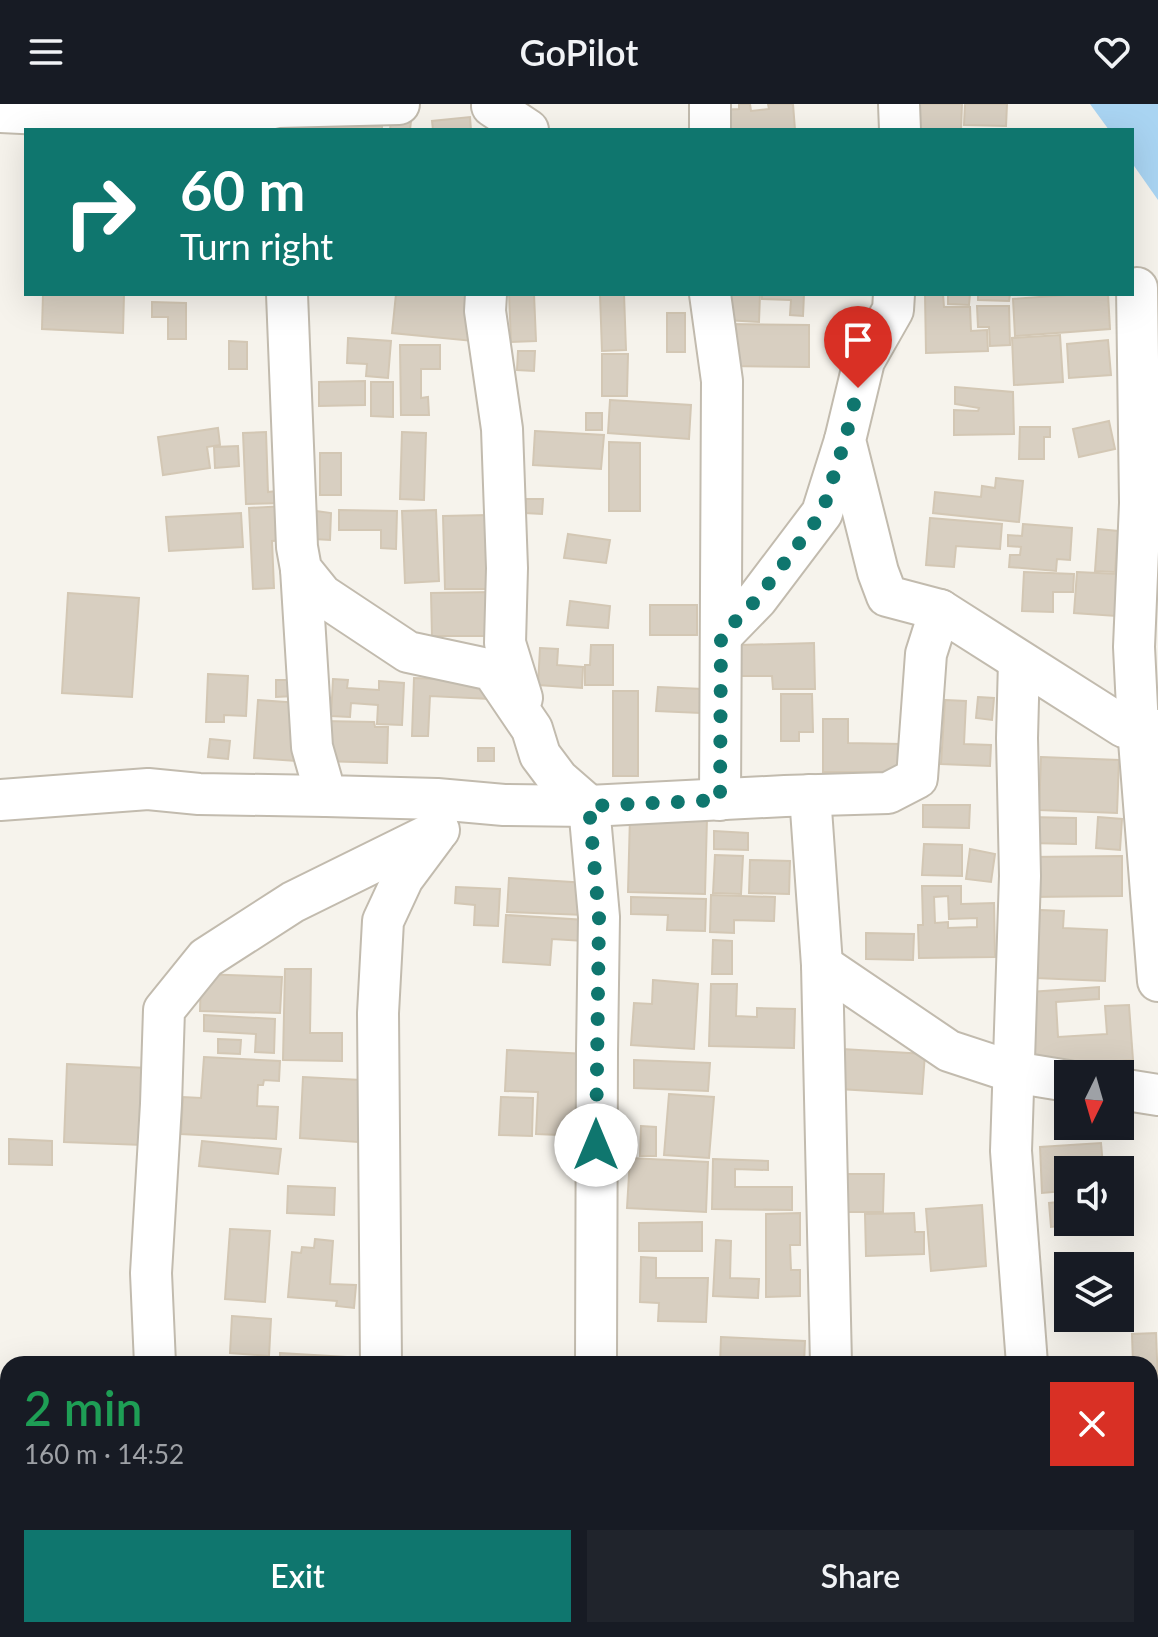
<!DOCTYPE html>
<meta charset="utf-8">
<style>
body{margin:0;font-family:Lato,sans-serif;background:#20242c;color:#f1f3f6;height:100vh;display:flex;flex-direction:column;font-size:30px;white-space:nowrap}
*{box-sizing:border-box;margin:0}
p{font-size:26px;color:#9ea1a6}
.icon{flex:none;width:44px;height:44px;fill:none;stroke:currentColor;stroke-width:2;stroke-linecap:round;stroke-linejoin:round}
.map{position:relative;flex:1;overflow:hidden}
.sheet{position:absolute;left:0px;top:1252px;width:1158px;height:282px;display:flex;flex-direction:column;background:#171b24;border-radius:24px 24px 0 0;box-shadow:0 8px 32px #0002}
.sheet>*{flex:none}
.banner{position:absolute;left:24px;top:24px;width:1110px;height:168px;border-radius:0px;box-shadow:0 8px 32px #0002;background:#0f766e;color:#fff;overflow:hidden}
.needle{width:52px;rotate:185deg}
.fabs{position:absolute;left:1054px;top:956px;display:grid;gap:16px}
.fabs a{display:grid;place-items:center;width:80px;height:80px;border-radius:0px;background:#171b24;box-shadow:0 8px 32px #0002;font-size:40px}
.pin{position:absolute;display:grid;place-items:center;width:68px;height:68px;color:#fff;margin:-82px -34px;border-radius:50% 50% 50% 0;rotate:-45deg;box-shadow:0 0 8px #0007}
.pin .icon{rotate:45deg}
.me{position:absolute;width:88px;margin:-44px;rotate:0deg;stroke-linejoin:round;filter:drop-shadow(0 0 6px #0008)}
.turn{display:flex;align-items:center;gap:28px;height:168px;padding:0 24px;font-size:36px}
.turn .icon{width:104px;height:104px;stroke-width:2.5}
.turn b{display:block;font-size:56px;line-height:68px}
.round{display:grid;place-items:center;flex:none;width:84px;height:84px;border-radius:0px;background:#20242c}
.headline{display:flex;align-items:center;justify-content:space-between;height:136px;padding:0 24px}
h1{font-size:48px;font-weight:600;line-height:60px;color:#1e9e55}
.cta{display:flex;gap:16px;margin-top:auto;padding:16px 24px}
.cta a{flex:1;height:92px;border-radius:0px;background:#0f766e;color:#fff;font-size:32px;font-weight:600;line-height:92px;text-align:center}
.cta a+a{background:#20242c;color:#f1f3f6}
header{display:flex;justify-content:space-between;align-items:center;height:104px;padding:0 24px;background:#171b24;font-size:36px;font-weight:600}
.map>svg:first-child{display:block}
</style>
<header><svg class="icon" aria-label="menu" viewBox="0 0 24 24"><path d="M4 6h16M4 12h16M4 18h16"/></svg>GoPilot<svg class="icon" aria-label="heart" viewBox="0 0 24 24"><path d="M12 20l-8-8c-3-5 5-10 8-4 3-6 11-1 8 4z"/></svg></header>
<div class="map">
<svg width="1158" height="1533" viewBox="0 0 1158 1533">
<rect width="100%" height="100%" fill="#f6f3ec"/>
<polygon fill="#a9d4f2" points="1090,0 1158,0 1158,96 1132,59 1132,26 1109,26"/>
<g fill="#d8cfc1" stroke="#d3c7b4" stroke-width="2" fill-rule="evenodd">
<polygon points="739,0 750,0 751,7 769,5 768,0 793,0 795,26 720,26 719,6 739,5"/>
<polygon points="919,0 962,0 961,26 919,26"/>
<polygon points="965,0 1007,0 1006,22 964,21"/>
<polygon points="470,13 471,26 433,26 432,17"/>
<polygon points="391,16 411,17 410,26 390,26"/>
<polygon points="382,22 382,26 301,26 301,25"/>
<polygon points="43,190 124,190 123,229 42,225"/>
<polygon points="396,190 478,190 473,237 392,229"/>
<polygon points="509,190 534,190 536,237 511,238"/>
<polygon points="600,190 624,190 626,246 602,247"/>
<polygon points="726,190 760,190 759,218 725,216"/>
<polygon points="762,190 804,190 803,212 790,211 791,196 762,195"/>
<polygon points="925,190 943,190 944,203 970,203 971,227 987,226 988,247 926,249"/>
<polygon points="948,190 970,190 969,201 948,200"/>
<polygon points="978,190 1010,190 1009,197 978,196"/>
<polygon points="1079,190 1108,190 1110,225 1015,232 1013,195"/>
<polygon points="152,198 186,199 186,235 168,235 168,213 152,213"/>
<polygon points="977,202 1009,202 1010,241 990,242 989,223 978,223"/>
<rect x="667" y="209" width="18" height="39"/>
<polygon points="728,220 809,221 809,263 727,262"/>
<polygon points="1060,231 1063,278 1014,281 1012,234"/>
<polygon points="348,234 391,237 388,274 366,272 367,260 347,259"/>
<polygon points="1108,236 1111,271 1069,274 1067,240"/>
<polygon points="229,237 247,238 247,265 229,265"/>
<polygon points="400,241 440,241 440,265 421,265 421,294 428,293 429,311 401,311"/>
<polygon points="518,247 535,247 534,267 517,266"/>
<polygon points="602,250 628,250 627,292 602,292"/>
<polygon points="365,277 365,301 319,302 319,278"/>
<polygon points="371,278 393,278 393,313 371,312"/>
<polygon points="955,283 1013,288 1014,330 954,331 954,306 978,307 979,304 955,300"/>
<polygon points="610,296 691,301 689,335 608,329"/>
<rect x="586" y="309" width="16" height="17"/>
<polygon points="1109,317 1115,345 1079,353 1073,325"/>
<polygon points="1020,323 1050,323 1050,333 1044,333 1044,355 1019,355"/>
<polygon points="218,324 220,341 207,343 210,364 163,371 158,333"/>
<polygon points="535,327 604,331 601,365 533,361"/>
<polygon points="266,328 268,388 284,386 285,399 246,400 243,329"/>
<polygon points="402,328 426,329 424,396 400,395"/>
<polygon points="609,338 640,339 640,407 609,407"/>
<polygon points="238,342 239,362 215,364 214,343"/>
<rect x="320" y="349" width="21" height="42"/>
<polygon points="996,374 1023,377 1019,418 933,409 935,388 981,393 982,382 995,384"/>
<polygon points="526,395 543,395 542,410 525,409"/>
<polygon points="286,402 287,436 272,437 274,484 253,485 249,404"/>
<polygon points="339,406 397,407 396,445 381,444 381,426 339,426"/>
<polygon points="436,406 439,477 405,479 402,407"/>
<polygon points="316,407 331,409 330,436 314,435"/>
<polygon points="241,409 243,443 169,447 166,413"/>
<polygon points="488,411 490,485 445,485 443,412"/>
<polygon points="930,414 1002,420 1000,445 956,442 954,463 926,461"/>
<polygon points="1023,420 1072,424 1070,456 1057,455 1056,467 1009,463 1010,451 1020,451 1021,443 1008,442 1008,431 1022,432"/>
<polygon points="1098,425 1118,427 1115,468 1095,467"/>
<polygon points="568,430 610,436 606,459 564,454"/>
<polygon points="1024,468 1074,470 1073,488 1053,488 1053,508 1022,507"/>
<polygon points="1077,468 1118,470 1116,512 1074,509"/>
<polygon points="494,488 495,532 432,532 431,489"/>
<polygon points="68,489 139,494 132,593 62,589"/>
<polygon points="570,497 610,502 608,524 567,521"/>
<rect x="650" y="501" width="47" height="30"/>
<polygon points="814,539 815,585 773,585 772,572 740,572 740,541"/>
<polygon points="591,541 613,541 613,581 585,581 585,561 590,561"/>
<polygon points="540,544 558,545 557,561 583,563 582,584 538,581"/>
<polygon points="208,570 248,572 246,612 224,611 224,618 206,618"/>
<polygon points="414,574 491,577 490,595 430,592 428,632 412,632"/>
<polygon points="333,575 348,576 347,584 379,586 379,577 404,579 402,621 377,620 378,601 351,599 350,613 331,612"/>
<polygon points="276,576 294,576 294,592 276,593"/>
<polygon points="658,583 703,585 701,609 656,607"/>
<rect x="613" y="587" width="25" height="85"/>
<polygon points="781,590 812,590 813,628 799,628 799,637 781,637"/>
<polygon points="978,593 994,594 992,616 976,614"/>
<polygon points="258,596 299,599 296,657 254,654"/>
<polygon points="945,596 966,597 964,640 991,641 990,662 941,660"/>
<polygon points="823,615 848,615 848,639 902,640 902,668 823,668"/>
<polygon points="323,617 374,618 375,623 388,623 387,659 322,657"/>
<polygon points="210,635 230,637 228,655 208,653"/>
<rect x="478" y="644" width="16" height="13"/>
<polygon points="1041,653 1119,656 1117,709 1039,706"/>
<polygon points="923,701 970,701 969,724 923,723"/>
<polygon points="630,712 707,714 705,790 628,788"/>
<polygon points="1029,713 1076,714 1076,740 1028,739"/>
<polygon points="1098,713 1122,715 1120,746 1096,744"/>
<polygon points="714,727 748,729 748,746 714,745"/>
<polygon points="924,740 962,741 962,772 922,771"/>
<polygon points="970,745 995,750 991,778 966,775"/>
<polygon points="715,751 743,752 741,790 713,789"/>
<polygon points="1122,752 1122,792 1029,793 1028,753"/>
<polygon points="750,756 790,757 789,790 749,789"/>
<polygon points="509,774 587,779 585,811 507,808"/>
<path d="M922 782H961V800L994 799 995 853 919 854 918 821H923ZM948 792 949 815 977 814V823L948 824V818L935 819 934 793Z"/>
<polygon points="456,783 500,785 498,822 474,821 475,801 455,799"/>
<polygon points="711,791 775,793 774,817 734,816 734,829 710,828"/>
<polygon points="631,793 706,795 705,827 667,826 668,811 631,810"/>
<polygon points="1040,806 1064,807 1063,824 1107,826 1105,877 1036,874"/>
<polygon points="506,811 586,816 584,837 552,835 550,861 503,858"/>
<polygon points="866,829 914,830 913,856 866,855"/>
<polygon points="713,836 732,837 732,870 712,870"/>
<polygon points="285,865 311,865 310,929 342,929 342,957 283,956"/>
<polygon points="201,870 282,873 280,909 200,907"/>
<polygon points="653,876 698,880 694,945 631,941 634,899 652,900"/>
<polygon points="711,880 737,880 736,912 757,913 757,904 795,905 794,944 709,942"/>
<polygon points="1099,883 1099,895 1056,898 1058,933 1107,930 1105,902 1129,901 1133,956 1036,963 1030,888"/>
<polygon points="204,911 275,915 274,949 255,948 256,930 204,927"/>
<polygon points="218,935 241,936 240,950 218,949"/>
<polygon points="842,945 925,950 922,990 839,985"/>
<polygon points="507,946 587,950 584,1032 536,1030 538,988 505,987"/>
<polygon points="204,953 280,957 279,977 264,976 263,981 258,981 257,1002 278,1003 276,1035 181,1030 183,993 201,994"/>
<polygon points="634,956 710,959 708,987 634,984"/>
<polygon points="67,960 147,964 143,1041 64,1038"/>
<polygon points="303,973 361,976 358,1038 300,1034"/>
<polygon points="669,990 714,993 709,1054 664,1051"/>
<polygon points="501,993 533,994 532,1032 499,1031"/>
<polygon points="641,1022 656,1023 656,1052 640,1052"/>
<polygon points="9,1035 52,1037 52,1061 9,1060"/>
<polygon points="202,1037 281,1045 278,1070 199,1062"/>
<polygon points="1101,1039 1103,1062 1063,1064 1064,1087 1042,1089 1040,1043"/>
<polygon points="630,1054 708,1058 706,1108 627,1104"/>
<polygon points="713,1055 768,1057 768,1066 735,1065 735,1083 792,1083 792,1106 712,1105"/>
<polygon points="845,1070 884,1070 883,1108 846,1108"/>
<polygon points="288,1082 335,1084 334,1111 287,1109"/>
<polygon points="1068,1097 1068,1118 1097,1118 1051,1123 1049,1099"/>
<polygon points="982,1101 986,1162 931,1167 926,1105"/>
<polygon points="800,1109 800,1141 790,1141 791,1166 800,1166 800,1192 766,1193 766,1110"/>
<polygon points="914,1109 915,1128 924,1128 924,1150 866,1152 865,1110"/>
<polygon points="702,1118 702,1147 639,1147 639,1119"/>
<polygon points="230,1125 270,1127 265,1198 225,1195"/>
<polygon points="315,1135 333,1137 330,1180 356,1181 354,1204 336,1202 337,1197 288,1193 292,1148 301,1149 302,1143 314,1144"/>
<polygon points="716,1136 731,1137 730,1174 759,1175 758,1194 713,1192"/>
<polygon points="641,1153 656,1154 656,1174 708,1174 706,1218 658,1217 659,1199 640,1198"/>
<polygon points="232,1212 271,1215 269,1252 230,1249"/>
<polygon points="1156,1229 1158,1281 1150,1281 1150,1260 1133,1260 1132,1230"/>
<polygon points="721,1233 805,1237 804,1260 720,1260"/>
<polygon points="280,1249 363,1254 362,1260 280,1260"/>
<polygon points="0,1293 8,1294 8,1368 0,1368"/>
<polygon points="1158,1350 1158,1382 1150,1383 1150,1352"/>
<polygon points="0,1396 8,1396 8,1415 0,1414"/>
<polygon points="0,1435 8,1436 8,1455 0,1454"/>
<polygon points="0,1500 8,1500 8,1526 50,1526 49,1533 0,1533"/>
</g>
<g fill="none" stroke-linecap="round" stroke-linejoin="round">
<g stroke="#c2bbae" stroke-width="44">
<g id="minor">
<polyline points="899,0 900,26"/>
<polyline points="492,2 528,26"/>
<polyline points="0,8 209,18 278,3 399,0"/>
<polyline points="710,26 710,0"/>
<polyline points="1137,184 1140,399 1134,543 1138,624 1158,877"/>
<polyline points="287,190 297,443 301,465 322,491 408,548 492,566 532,625 540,651 558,675 589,702 599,813 597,947 596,1260"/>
<polyline points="486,190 485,207 502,325 507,464 505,539 522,594"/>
<polyline points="710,190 722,277 720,696"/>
<polyline points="894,190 893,206 864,257 845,336 878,468 887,492 940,506"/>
<polyline points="301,465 312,643 326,692 437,695 504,701 589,702 785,692 888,689 917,674 926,550 940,506 1124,623 1158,626"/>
<polyline points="721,532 757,495 822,409 845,336"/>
<polyline points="1019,557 1017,634 1020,772 1011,1047 1027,1260"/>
<polyline points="810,691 822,861 831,1260"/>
<polyline points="0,696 148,685 199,690 326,692"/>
<polyline points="822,861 949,947 1013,968 1068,977"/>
<polyline points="1120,985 1158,991"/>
<polyline points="155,1260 151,1169 161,1000 164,906 206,854 293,798 439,726"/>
<polyline points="381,1260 378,909 383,817 403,774 435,731"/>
<polyline points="604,1526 604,1533"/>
<polyline points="644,1526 665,1533"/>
<polyline points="832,1526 833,1533"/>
<polyline points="1048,1526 1048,1533"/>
<polyline points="139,1533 163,1526"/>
<polyline points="378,1533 379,1526"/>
</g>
</g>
<use href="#minor" stroke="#fff" stroke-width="40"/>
</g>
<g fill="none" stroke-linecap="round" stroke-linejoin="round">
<polyline stroke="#0f766e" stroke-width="14" stroke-dasharray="0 25.2" points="596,1041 599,813 589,702 720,696 721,532 757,495 822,409 845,336 858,284"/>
</g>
</svg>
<div class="fabs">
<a><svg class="needle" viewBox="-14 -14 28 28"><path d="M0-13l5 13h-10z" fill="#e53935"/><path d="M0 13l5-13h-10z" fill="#9ea1a6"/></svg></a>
<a><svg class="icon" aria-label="sound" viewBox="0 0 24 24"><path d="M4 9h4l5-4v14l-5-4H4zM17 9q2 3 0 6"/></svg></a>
<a><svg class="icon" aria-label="layers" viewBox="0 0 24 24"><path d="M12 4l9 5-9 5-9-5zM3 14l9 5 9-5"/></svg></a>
</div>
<div class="pin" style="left:858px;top:284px;background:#d93025"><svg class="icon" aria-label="arrive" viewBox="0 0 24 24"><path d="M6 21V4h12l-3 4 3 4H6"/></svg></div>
<svg class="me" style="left:596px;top:1041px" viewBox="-20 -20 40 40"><circle r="19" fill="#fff"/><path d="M0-13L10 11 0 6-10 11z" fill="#0f766e"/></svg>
<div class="banner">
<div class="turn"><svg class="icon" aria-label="right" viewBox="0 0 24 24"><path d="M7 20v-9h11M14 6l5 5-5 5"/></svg><div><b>60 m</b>Turn right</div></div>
</div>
<section class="sheet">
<div class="headline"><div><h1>2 min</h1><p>160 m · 14:52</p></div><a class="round" style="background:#d93025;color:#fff"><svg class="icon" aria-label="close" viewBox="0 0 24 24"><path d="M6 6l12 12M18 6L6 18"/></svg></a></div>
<div class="cta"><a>Exit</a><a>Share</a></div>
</section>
</div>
